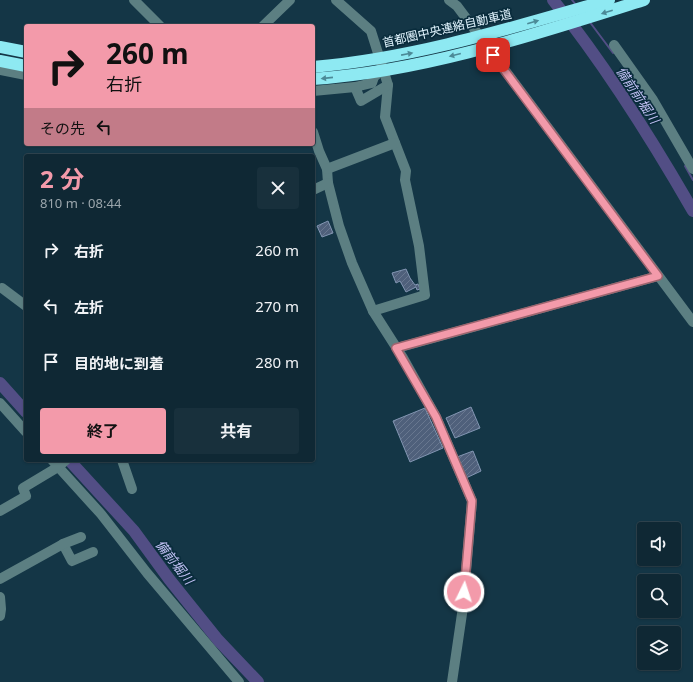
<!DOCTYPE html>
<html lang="ja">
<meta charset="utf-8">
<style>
body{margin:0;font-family:"Noto Sans","Noto Sans JP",sans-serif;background:#18303c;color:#f1f3f6;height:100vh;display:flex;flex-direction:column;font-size:15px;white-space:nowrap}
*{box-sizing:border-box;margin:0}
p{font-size:13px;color:#9ba6ac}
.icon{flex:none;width:22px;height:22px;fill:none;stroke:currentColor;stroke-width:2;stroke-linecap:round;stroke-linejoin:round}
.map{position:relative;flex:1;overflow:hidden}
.sheet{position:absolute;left:24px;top:154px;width:291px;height:308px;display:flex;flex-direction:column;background:#0f2834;border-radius:4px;box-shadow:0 1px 3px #0004,0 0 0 1px #2f444f}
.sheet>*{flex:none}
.guide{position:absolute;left:24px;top:24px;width:291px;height:122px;border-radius:4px;box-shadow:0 1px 3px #0004,0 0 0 1px #2f444f;background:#f39aaa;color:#111;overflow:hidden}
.controls{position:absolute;left:637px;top:522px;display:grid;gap:8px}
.controls a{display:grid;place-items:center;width:44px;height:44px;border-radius:4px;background:#0f2834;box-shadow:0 1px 3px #0004,0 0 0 1px #2f444f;font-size:20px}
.pin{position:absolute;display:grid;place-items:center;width:34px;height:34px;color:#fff;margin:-17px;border-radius:8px;box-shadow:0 2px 6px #0006}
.me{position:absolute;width:44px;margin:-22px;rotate:4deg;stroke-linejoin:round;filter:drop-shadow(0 0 3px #0008)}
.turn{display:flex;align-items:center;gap:14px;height:84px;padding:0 16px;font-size:18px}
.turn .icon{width:52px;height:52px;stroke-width:2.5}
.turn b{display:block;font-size:28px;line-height:34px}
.then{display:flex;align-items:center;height:38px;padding:0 16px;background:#0003;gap:8px;font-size:15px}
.round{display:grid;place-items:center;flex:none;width:42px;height:42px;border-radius:4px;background:#18303c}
.headline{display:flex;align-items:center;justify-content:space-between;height:68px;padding:0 16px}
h1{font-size:24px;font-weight:700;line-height:30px;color:#f39aaa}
.cta{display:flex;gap:8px;margin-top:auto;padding:8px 16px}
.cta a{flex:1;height:46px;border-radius:4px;background:#f39aaa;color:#111;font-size:16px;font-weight:700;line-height:46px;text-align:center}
.cta a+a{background:#18303c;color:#f1f3f6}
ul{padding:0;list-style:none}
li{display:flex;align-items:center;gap:12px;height:56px;padding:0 16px}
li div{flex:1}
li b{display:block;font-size:15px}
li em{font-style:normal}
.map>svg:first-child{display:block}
</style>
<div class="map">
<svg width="693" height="682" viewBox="0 0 693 682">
<defs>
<pattern id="building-hatch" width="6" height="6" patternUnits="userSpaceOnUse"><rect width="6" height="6" fill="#4f607b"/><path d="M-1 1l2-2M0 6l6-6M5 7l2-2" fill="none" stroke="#68778f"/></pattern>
</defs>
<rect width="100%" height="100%" fill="#143646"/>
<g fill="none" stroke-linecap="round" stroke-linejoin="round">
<g stroke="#524e85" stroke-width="2">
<polyline points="572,0 576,5"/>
<polyline points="589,21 613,53"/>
<polyline points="685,166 693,180"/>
</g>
<g stroke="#524e85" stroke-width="12">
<path d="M553 0C606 66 651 138 693 211"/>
<polyline points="0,383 26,412"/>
<polyline points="69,460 134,531 169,579 218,640 258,682"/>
</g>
</g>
<g fill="url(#building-hatch)" stroke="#8295b2">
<polygon points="328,221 333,233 322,237 317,226"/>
<polygon points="406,269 410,278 415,285 418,284 420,289 417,290 416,287 406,292 400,281 396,283 392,273"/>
<polygon points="471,407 480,428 455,438 446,418"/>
<polygon points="425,408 443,448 410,462 393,421"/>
<polygon points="473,451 481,471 466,478 457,457"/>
</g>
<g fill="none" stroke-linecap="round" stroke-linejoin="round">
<g stroke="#5c7f82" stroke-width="10">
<polyline points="134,0 160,26"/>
<polyline points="336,0 371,31 388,85 385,117 406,171 405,180 419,246 425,295 373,311"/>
<polyline points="449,0 457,6 693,322"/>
<polyline points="263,26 290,0"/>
<polyline points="614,45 653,100 693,169"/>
<polyline points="383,69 374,77 372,83 355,87 361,101 388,85"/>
<polyline points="0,70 26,75"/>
<polyline points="313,91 355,87"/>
<polyline points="313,132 319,151 327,169 328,183 339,226 352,263 373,311 403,358 436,417 472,501 463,607 452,682"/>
<polyline points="327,169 395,143"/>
<polyline points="313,190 328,183"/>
<polyline points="2,288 26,306"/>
<polyline points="397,348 658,276"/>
<polyline points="0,403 26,432"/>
<polyline points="52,460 101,514 147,573 239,682"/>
<polyline points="122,460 132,489"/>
<polyline points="0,511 26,496 23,488 58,467 66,460"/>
<polyline points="63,544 72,561 93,552"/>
<polyline points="0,579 63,544 81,537"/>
<polyline points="0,597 1,609 0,616"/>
</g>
<g stroke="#8ee9f2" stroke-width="12">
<polyline points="0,47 26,52"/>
<polyline points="0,61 26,66"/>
<path d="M313 67C415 58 511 28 609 0"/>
<path d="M313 79C426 71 536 34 644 0"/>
</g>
</g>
<defs><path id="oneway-solid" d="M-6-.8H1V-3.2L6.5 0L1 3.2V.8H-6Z"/></defs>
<g fill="#4c8a97">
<use href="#oneway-solid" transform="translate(607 12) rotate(163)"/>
<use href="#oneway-solid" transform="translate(533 22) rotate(-16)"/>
<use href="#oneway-solid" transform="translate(407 54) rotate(-11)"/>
<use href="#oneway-solid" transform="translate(455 55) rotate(166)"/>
<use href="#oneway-solid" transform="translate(327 78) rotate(174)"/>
</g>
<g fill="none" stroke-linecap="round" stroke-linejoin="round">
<g stroke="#9e646e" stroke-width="10">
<polyline id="route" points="464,592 472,501 436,417 396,348 658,276 493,55"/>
</g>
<use href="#route" stroke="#f39aaa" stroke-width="7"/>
</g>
<g text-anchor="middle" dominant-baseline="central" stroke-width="3.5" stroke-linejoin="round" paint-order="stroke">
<g font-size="12" fill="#e0f3fd" stroke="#092c3c">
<text transform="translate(447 28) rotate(-13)">首都圏中央連絡自動車道</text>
</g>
<g font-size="13" font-style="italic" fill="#c2c1f4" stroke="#092c3c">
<text transform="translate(638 95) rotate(56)">備前前堀川</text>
<text transform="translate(175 562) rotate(52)">備前堀川</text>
</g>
</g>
</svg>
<div class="controls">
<a><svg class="icon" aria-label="sound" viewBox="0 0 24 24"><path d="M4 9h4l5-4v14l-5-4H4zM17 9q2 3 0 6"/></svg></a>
<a><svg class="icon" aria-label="search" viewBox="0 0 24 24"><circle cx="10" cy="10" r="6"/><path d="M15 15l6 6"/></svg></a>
<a><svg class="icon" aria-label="layers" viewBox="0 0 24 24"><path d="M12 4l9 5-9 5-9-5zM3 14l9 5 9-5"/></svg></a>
</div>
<div class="pin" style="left:493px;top:55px;background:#d93025"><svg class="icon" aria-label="arrive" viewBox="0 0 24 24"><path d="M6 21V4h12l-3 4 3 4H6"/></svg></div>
<svg class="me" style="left:464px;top:592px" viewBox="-20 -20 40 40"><circle r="17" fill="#f39aaa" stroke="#fff" stroke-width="3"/><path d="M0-11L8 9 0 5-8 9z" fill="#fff"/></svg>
<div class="guide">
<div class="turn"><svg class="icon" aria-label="right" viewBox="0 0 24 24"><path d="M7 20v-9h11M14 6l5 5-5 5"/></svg><div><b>260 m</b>右折</div></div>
<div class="then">その先<svg class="icon" aria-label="left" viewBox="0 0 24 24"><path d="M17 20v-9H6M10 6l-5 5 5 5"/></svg></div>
</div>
<section class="sheet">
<div class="headline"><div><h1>2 分</h1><p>810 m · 08:44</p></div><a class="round"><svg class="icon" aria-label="close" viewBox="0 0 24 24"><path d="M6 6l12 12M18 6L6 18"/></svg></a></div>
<ul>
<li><svg class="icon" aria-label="right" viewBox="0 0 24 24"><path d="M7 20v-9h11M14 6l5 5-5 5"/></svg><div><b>右折</b></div><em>260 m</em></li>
<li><svg class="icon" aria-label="left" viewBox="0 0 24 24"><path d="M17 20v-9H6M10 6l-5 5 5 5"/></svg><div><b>左折</b></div><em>270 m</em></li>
<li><svg class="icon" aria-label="arrive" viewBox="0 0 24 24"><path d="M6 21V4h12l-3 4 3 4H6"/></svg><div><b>目的地に到着</b></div><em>280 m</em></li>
</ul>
<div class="cta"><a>終了</a><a>共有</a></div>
</section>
</div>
